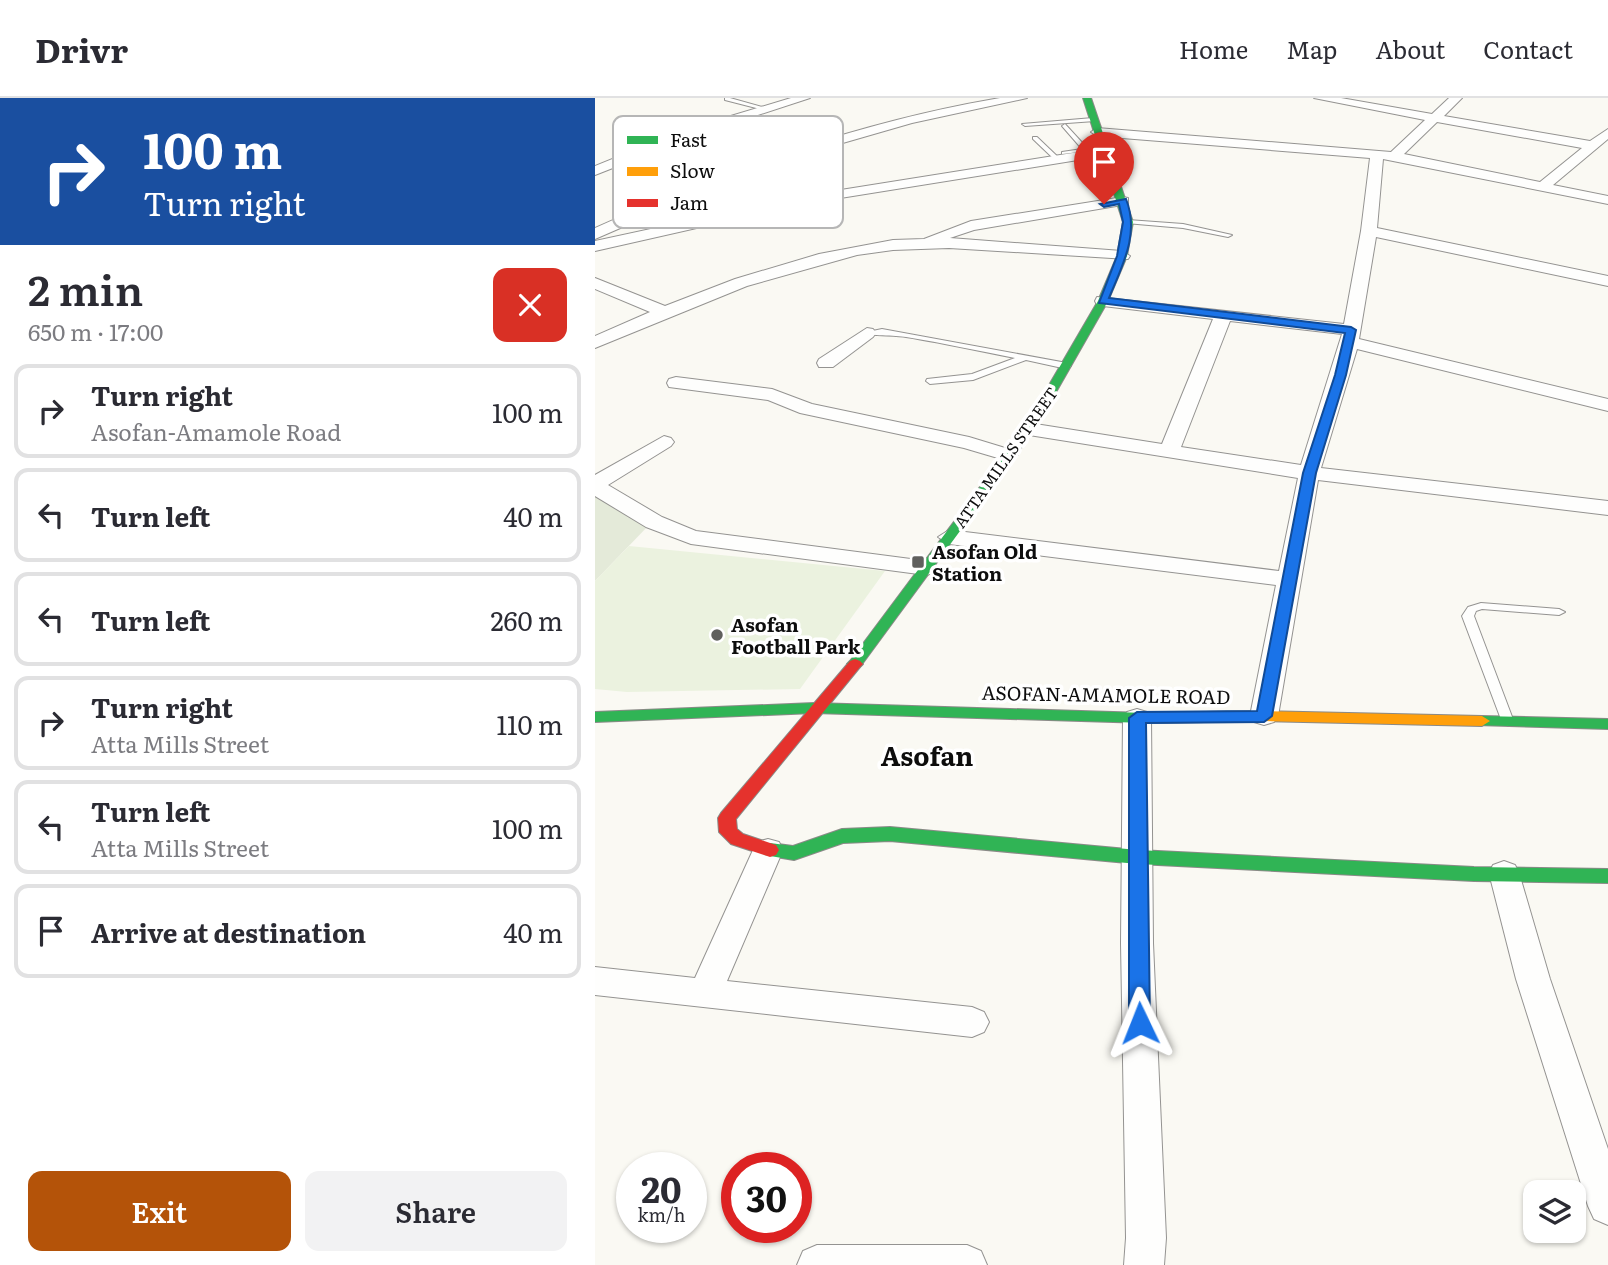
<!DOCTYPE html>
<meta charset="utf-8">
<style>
body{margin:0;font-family:Literata,serif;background:#f2f2f3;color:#2b2b33;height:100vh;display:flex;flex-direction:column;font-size:26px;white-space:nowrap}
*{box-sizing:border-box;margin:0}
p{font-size:23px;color:#7c7c81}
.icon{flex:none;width:38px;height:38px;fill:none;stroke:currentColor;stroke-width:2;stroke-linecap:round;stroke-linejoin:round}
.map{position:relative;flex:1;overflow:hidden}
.details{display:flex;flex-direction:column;background:#fff;width:595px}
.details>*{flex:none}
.banner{background:#1a4fa0;color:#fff;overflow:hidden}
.tools{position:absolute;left:928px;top:1082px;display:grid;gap:14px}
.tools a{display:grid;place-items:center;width:63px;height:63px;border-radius:14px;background:#fff;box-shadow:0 2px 5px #0004;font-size:35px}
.speed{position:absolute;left:21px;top:1054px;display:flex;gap:14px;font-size:35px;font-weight:700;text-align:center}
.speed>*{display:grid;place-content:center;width:91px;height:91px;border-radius:50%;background:#fff;box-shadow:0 2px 5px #0004;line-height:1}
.speed small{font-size:18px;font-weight:400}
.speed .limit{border:10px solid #d22;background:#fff;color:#111}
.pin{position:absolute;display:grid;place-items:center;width:60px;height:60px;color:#fff;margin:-72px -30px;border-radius:50% 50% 50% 0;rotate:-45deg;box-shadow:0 0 7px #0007}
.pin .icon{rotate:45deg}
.me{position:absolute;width:77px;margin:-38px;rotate:358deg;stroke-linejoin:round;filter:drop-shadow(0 0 5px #0008)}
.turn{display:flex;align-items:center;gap:24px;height:147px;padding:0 28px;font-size:32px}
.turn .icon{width:91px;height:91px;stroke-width:2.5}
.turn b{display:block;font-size:49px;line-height:60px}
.round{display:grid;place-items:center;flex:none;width:74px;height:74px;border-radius:14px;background:#f2f2f3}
.head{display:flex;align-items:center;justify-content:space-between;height:119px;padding:0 28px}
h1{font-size:42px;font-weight:600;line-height:52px}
.cta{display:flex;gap:14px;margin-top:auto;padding:14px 28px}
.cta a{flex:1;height:80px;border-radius:14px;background:#b45309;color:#fff;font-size:28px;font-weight:600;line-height:80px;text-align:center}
.cta a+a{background:#f2f2f3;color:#2b2b33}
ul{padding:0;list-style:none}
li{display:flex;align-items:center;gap:21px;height:94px;margin:0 14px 10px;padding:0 14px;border:4px solid #e1e1e2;border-radius:14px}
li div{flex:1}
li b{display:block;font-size:26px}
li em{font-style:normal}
header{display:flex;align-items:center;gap:42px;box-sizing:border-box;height:98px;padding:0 35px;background:#fff;border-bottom:2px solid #e1e1e2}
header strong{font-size:33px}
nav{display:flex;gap:38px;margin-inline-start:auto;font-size:24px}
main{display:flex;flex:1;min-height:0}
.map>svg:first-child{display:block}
</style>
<header>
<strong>Drivr</strong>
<nav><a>Home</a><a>Map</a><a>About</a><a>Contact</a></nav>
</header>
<main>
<section class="details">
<div class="banner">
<div class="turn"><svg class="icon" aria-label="right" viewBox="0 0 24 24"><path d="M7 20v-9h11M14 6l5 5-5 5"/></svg><div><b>100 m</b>Turn right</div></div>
</div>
<div class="head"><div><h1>2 min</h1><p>650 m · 17:00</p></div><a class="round" style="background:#d93025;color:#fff"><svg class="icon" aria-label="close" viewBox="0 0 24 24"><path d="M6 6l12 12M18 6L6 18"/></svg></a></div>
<ul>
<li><svg class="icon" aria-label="right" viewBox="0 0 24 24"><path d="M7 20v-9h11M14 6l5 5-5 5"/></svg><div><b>Turn right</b><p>Asofan-Amamole Road</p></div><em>100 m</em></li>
<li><svg class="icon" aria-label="left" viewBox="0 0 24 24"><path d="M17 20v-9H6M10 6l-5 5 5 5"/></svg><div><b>Turn left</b></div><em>40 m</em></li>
<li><svg class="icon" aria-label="left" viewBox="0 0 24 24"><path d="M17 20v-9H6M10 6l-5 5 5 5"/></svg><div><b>Turn left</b></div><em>260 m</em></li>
<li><svg class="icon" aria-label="right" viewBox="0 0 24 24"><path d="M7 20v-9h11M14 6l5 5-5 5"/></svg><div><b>Turn right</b><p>Atta Mills Street</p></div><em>110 m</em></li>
<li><svg class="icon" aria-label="left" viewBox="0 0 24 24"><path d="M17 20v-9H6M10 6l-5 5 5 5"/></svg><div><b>Turn left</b><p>Atta Mills Street</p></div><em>100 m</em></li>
<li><svg class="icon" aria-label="arrive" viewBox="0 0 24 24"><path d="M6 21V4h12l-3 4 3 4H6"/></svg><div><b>Arrive at destination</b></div><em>40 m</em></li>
</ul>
<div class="cta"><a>Exit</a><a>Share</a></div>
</section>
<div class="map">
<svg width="1013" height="1167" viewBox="0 0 1013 1167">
<rect width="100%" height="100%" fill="#faf9f3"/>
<polygon fill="#e4ead9" points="0,398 54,427 0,483"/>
<polygon fill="#ebf2df" points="34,448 290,473 205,591 32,594 0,591 0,483"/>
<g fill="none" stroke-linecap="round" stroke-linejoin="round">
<g stroke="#949391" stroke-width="2">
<g id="lane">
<polygon points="130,0 135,0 174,11 169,12 130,2"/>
<polygon points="498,20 500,23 430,28 427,26"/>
<polygon points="470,26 493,51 493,53 467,56 467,54 487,51 467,28"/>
<polygon points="438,39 442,39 464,60 464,62 460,62 438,41"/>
<polygon points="533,122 588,126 637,137 633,139 588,130 531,125 529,124"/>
<path d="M287 231 472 265 476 268 472 271 431 262 378 282 335 286 331 283 332 281 377 276 420 260C384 253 348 245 311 239 301 237 273 238 268 235Z"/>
<polygon points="886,505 964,511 970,514 964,517 887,511 881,513 879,518 919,624 913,628 907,624 867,518 873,509"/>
</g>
</g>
<g stroke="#949391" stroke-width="2">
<g id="street">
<polygon points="196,0 215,0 99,38 0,77 0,68 89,32"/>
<path d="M405 0H432L317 25 213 55 108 94 0 141V130C130 72 264 24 405 0Z"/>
<path d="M719 0H746L837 16 854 0H867L849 18 995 43 1013 31V41L958 87 1013 98V106L788 61 782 130 1013 178V188L781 139 764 241 1013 301V313L762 251 726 370 1013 403V417L723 382 683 618 679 624 669 627 659 624 655 618 681 487 354 446 343 439 354 432 684 473 703 380 434 337 424 331 434 325 567 346 618 221 508 208 502 207 500 203 502 199 749 226 766 133 775 60 502 38 496 34 502 30 796 54 830 22ZM842 24 987 50 945 84 809 56ZM635 223 747 236 706 367 586 349Z"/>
<polygon points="509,50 514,51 514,57 208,106 0,153 0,143 208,98"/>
<polygon points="528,99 533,100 533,106 379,132 355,140 527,153 535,158 533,161 354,150 298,152 262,157 152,188 0,250 0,238 55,214 0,191 0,180 70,208 140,181 224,156 298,142 329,141 376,123"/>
<polygon points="272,230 278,231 281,235 278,239 238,269 224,269 222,265 224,261"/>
<polygon points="81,279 177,291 217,306 374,339 420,353 423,357 413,363 369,350 205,315 173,302 74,289 72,285 74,281"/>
<polygon points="69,338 76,340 79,344 76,348 13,387 67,419 101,433 331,463 339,465 343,470 339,475 331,477 96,446 51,429 0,398 0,377"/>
<polygon points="542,611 552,614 556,620 558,845 571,1140 569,1167 529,1167 531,1140 526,845 528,620 532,614"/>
<polygon points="173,741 184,744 188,752 132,883 377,909 389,914 394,924 389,934 377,939 0,897 0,869 100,880 158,752 162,744"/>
<polygon points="909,763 920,767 924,775 955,881 1013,1051 1013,1127 999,1121 993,1108 921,881 894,775 898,767"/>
<polygon points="222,1147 372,1147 386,1153 392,1167 202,1167 208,1153"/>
</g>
</g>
<g stroke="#8a8a87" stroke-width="2">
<g id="fast">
<polygon points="488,0 496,0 538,124 532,158 513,203 440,331 265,569 255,569 252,566 255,563 429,330 503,203 522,158 528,124"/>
<polygon points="219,605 551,615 559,620 551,625 219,615 0,624 0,614"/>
<polygon points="887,618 1013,621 1013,631 881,627 879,623 881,619"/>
<polygon points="295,729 543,752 879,769 1013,771 1013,785 879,783 543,766 295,743 248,745 199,762 169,757 166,752 169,747 175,745 198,748 247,731"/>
</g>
</g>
<g stroke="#8a8a87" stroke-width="2">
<polygon id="slow" points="669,613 887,618 895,623 887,628 669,623 551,625 543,620 551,615"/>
</g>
<g stroke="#8a8a87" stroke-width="2">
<polygon id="jam" points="260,561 265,563 268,566 265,569 141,721 142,731 148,736 181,747 184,752 181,757 175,759 136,746 124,734 123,720 126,715 255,563"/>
</g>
<use href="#lane" fill="#fefefd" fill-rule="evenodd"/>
<use href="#street" fill="#fefefd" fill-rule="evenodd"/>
<use href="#fast" fill="#30b455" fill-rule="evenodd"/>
<use href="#slow" fill="#ff9f0a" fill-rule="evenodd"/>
<use href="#jam" fill="#e5322d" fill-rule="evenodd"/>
</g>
<path fill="#1a73e8" stroke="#114b97" stroke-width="2" d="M531 101C545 136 527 168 514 200L756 229 761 232 751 277 721 375 677 618 669 624 551 625 555 925 552 932 545 934 537 932 534 925V620L542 614 662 613 708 375 740 277 750 235 504 205 522 158 528 124 524 106 509 109 505 106Z"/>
<g fill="#60605e" stroke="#fff" stroke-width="2.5">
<rect x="316" y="457" width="14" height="14" rx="3.5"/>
<circle cx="122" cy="537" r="7"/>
</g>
<g text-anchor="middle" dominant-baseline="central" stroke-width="7" stroke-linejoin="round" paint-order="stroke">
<g font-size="16" fill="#0d0d0d" stroke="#fff">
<text transform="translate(410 359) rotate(-55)">ATTA MILLS STREET</text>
</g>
<g font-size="19" font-weight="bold" fill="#0d0d0d" stroke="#fff" text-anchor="start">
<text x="337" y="453">Asofan Old<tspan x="337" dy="22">Station</tspan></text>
<text x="136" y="526">Asofan<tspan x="136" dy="22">Football Park</tspan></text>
</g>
<g font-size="19" fill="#0d0d0d" stroke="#fff">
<text transform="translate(511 596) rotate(1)">ASOFAN-AMAMOLE ROAD</text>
</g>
<g font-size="26" font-weight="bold" fill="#0d0d0d" stroke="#fff">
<text x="332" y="656">Asofan</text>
</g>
</g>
<rect x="18" y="18" width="230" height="112" rx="10" fill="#fff" stroke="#b6b6b6" stroke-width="2"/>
<rect x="32" y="38" width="31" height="8" fill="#30b455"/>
<rect x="32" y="69" width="31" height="9" fill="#ff9f0a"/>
<rect x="32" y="101" width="31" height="8" fill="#e5322d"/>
<g font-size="19" fill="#0d0d0d">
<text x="75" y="49">Fast</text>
<text x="75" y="80">Slow</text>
<text x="75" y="112">Jam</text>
</g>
</svg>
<div class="tools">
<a><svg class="icon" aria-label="layers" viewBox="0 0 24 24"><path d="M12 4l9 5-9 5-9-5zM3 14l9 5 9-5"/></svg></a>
</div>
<div class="speed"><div>20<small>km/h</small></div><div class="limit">30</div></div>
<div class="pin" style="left:509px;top:106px;background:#d93025"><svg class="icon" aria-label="arrive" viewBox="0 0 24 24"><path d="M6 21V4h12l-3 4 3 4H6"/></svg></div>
<svg class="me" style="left:545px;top:925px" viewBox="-20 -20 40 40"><path d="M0-17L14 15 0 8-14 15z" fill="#1a73e8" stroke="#fff" stroke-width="4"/></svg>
</div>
</main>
